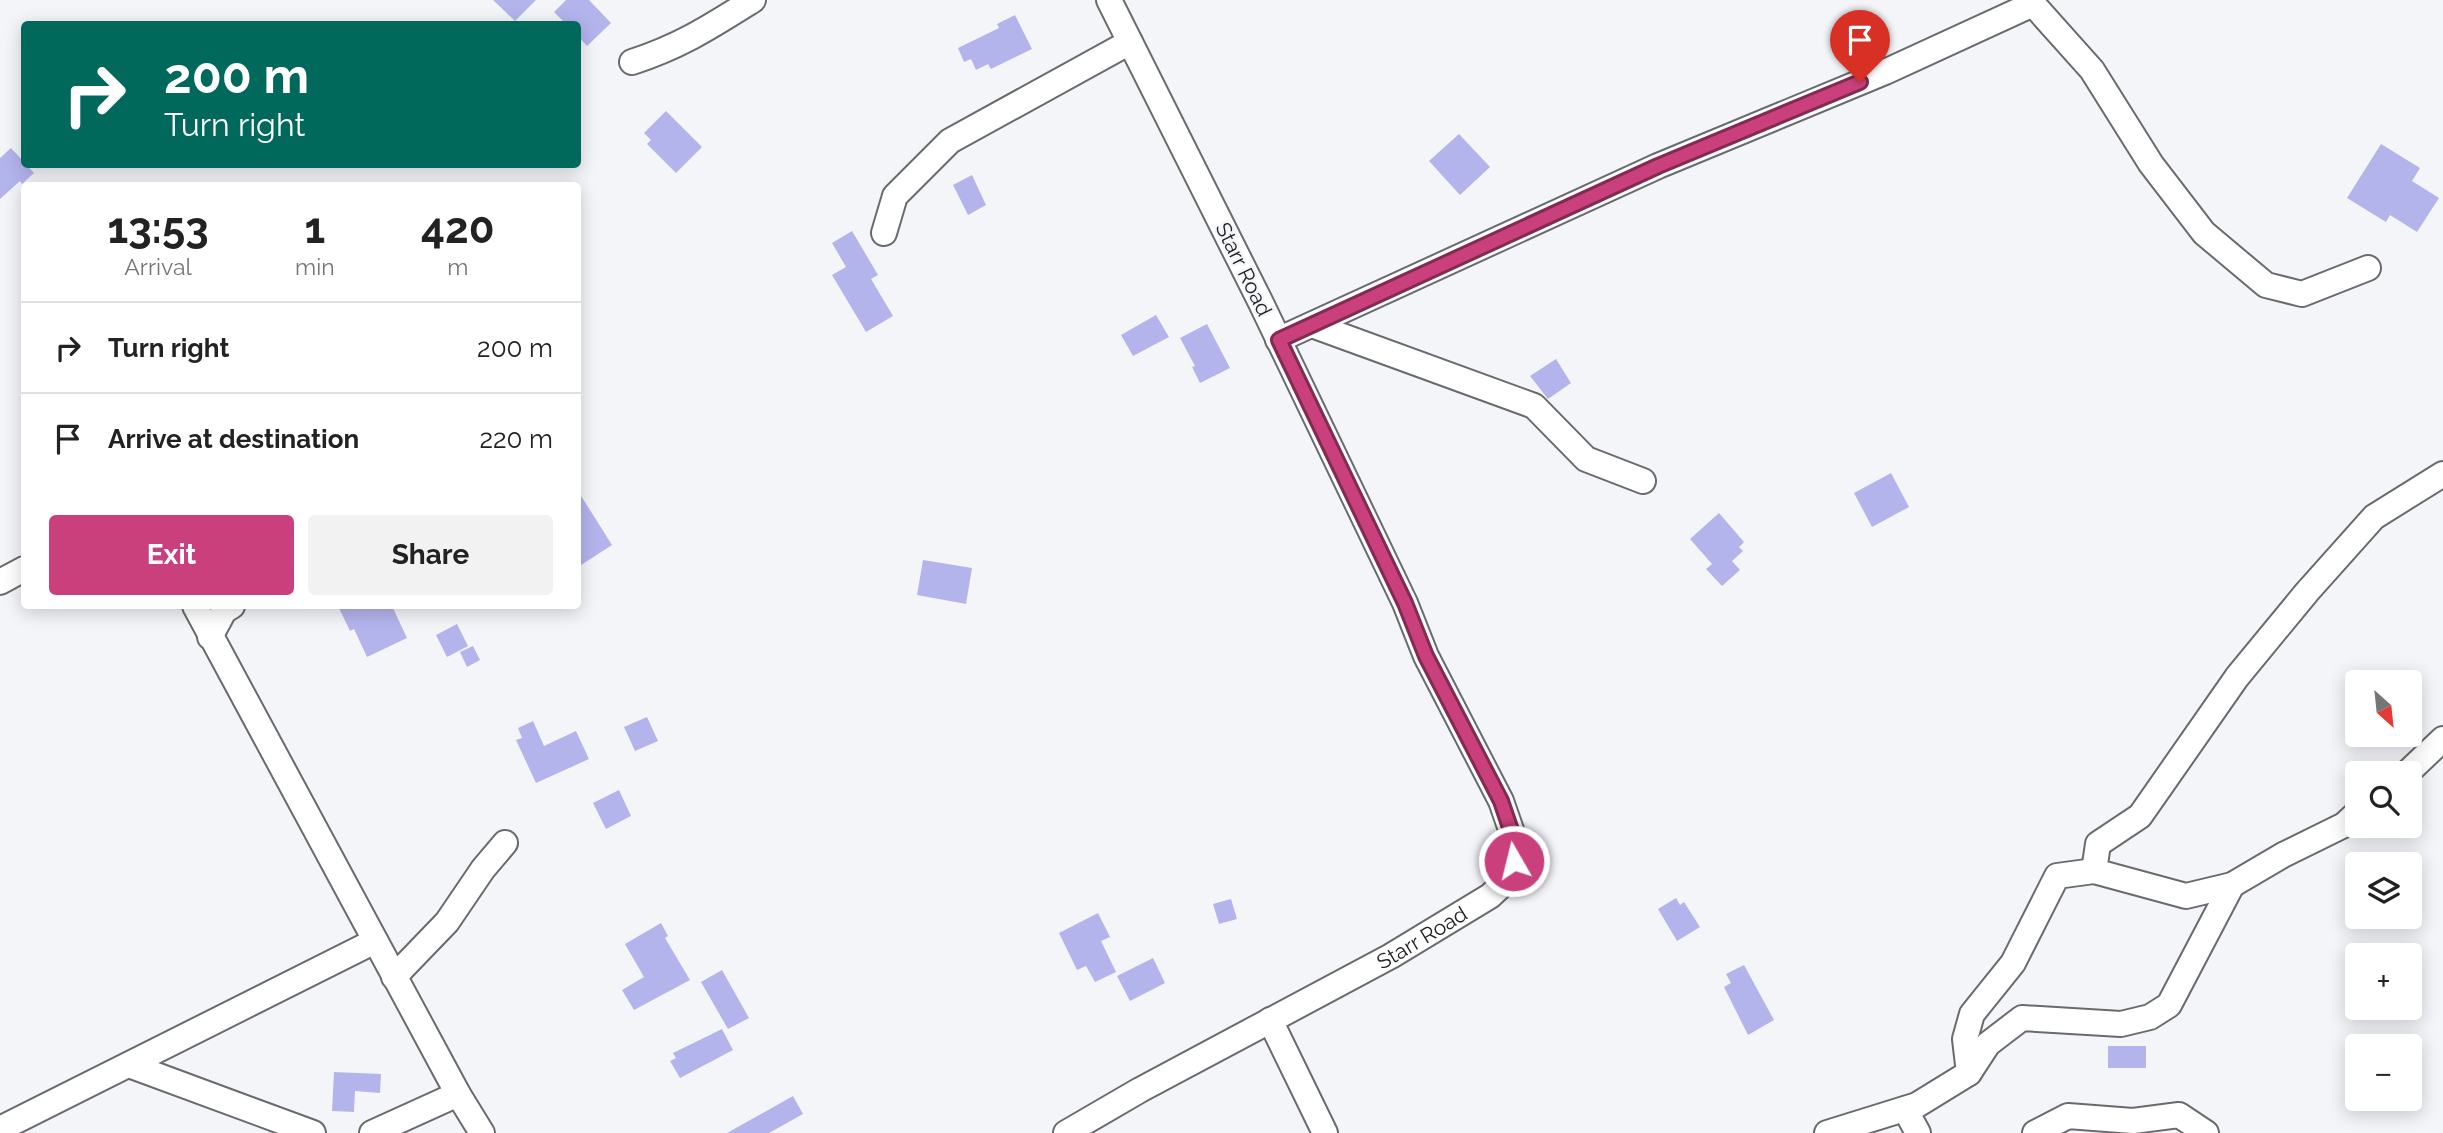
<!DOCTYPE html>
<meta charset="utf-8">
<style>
body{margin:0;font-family:Raleway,sans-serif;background:#f2f2f2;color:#222;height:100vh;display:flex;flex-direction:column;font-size:26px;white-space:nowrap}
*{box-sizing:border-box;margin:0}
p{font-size:23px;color:#767676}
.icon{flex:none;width:38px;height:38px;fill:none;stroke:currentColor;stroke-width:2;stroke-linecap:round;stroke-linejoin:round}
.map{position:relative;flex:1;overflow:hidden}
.sheet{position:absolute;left:21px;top:182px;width:560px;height:427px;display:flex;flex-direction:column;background:#fff;border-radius:7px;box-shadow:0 4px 18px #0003}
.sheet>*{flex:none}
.guide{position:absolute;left:21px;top:21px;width:560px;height:147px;border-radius:7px;box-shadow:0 4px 18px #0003;background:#00695c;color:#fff;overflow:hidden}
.needle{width:46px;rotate:153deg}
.tools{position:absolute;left:2345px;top:670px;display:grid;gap:14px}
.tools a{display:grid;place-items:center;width:77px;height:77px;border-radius:7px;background:#fff;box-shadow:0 4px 18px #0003;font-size:35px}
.pin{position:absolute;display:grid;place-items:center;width:60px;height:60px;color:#fff;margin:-72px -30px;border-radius:50% 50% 50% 0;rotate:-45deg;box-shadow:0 0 7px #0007}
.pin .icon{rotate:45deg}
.me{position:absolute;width:77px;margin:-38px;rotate:352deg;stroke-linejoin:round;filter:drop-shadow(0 0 5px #0008)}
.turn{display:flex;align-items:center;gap:24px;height:147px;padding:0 28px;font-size:32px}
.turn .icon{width:91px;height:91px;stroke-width:2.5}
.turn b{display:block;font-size:49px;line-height:60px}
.eta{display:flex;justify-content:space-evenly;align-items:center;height:119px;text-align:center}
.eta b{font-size:42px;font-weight:700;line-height:49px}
.button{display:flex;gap:14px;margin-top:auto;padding:14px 28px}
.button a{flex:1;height:80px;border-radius:7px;background:#c9407c;color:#fff;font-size:28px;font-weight:700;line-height:80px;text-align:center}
.button a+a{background:#f2f2f2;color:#222}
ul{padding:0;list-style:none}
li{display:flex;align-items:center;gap:21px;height:91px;padding:0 28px;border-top:2px solid #e0e0e0}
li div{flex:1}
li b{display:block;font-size:26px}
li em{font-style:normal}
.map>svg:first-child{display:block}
</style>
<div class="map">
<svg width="2443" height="1133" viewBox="0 0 2443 1133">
<rect width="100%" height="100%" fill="#f4f5f9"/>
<g fill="#b4b4ed">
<polygon points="493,0 536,0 515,21"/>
<polygon points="566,0 589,0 611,23 587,46 578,36 578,24 566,24 554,12"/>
<polygon points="1015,15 1032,49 991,69 988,64 976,70 971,59 964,62 958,48 999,28 997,24"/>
<polygon points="666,111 702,147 676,173 647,144 651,140 644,133"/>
<polygon points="1459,134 1490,167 1460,195 1429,161"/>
<polygon points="2381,144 2420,168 2412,181 2439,198 2417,232 2390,215 2386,222 2347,198"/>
<polygon points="11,148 34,173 22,184 20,181 0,199 0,158"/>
<polygon points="972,175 986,205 968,215 953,185"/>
<polygon points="852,231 878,275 871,279 893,316 866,332 832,275 846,267 832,243"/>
<polygon points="1156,315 1169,337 1133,356 1121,335"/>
<polygon points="1207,324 1230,368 1200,383 1192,367 1195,366 1180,338"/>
<polygon points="1556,359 1571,383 1548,399 1530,376"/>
<polygon points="1891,473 1909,507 1872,527 1854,493"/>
<polygon points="578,491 612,545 578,567"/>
<polygon points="1719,513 1744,542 1739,547 1743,551 1732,561 1740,570 1722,586 1706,569 1712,564 1690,539"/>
<polygon points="923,560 972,568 966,604 917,595"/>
<polygon points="338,606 392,606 407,638 367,657 354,629 350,631"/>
<polygon points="457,624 468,646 447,657 436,635"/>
<polygon points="473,646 480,660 467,667 460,652"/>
<polygon points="647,717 658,741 635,751 624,727"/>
<polygon points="533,721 544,746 576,731 589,759 536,783 516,740 522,738 518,728"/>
<polygon points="619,790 631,816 606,829 593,803"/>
<polygon points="1676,898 1680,905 1684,902 1700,927 1677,941 1658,909"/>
<polygon points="1231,899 1237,919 1219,924 1213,904"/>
<polygon points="1098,913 1110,937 1101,941 1116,972 1095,982 1086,966 1077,970 1059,933"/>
<polygon points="661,923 668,936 665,938 690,980 634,1010 622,990 644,977 625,944"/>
<polygon points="1153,958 1165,983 1130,1001 1117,976"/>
<polygon points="1744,965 1774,1020 1748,1035 1724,987 1731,983 1726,974"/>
<polygon points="722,970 749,1018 728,1029 701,982"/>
<polygon points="722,1029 733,1050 680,1078 670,1061 676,1058 673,1053"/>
<rect x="2108" y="1046" width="38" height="22"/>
<polygon points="334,1072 381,1074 380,1093 355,1091 354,1112 332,1111"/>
<polygon points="793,1096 803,1114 769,1133 727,1133"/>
</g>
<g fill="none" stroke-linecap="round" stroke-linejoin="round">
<g stroke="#686a6d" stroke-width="28">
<g id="minor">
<path d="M632 62C681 46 710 27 753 0"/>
<polyline points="884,233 895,196 950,141 1130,42"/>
<polyline points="1312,325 1534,406 1586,459 1643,481"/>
<polyline points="1278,340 1658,166 1885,72 2033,4 2092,70 2151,164 2204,233 2266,285 2302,294 2368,268"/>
<polyline points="0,582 24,569"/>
<polyline points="195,606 458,1094 482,1133"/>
<polyline points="210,637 224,611 232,606"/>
<polyline points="2406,774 2443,739"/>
<polyline points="2232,885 2283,855 2344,825 2357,813"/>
<polyline points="394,977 447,922 483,869 505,843"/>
<polyline points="1270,1020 1325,1133"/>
<polyline points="129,1065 313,1133"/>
<polyline points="1969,1073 1965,1039 1972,1014 2013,963 2057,876 2094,871"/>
<polyline points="1905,1109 1918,1133"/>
<polyline points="0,1129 375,941"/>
<polyline points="372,1133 458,1094"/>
<path id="s1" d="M1066 1133 1140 1090 1391 956 1490 896 1506 881 1515 861 1516 844 1501 801 1426 656 1405 603 1261 303 1109 0"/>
<polyline points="1827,1133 1917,1105 1969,1073 1988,1044 2022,1018 2121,1024 2150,1017 2169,1005 2232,885 2186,896 2094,871 2098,844 2140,816 2237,677 2307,592 2374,517 2443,474"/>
<polyline points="2035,1133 2068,1116 2133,1121 2179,1115 2206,1133"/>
</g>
</g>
<use href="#minor" stroke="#fff" stroke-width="24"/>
</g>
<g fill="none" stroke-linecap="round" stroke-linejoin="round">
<g stroke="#832a51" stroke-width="18">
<polyline id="route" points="1514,861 1516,845 1501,801 1426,656 1405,603 1279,340 1658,166 1860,82"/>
</g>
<use href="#route" stroke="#c9407c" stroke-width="12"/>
</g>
<g text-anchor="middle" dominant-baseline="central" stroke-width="5" stroke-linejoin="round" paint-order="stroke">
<g font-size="21" fill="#202022" stroke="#f4f5f9">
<text transform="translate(1244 269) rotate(64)">Starr Road</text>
<text stroke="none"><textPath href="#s1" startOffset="406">Starr Road</textPath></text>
</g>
</g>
</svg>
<div class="tools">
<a><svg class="needle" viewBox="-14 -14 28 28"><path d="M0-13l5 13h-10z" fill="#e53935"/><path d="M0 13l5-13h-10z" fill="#767676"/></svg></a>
<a><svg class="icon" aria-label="search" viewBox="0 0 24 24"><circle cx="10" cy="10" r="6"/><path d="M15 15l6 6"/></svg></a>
<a><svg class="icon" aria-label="layers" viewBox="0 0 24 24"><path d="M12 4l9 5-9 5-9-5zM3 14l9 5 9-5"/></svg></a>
<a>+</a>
<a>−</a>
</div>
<div class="pin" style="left:1860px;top:82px;background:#d93025"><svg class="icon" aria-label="arrive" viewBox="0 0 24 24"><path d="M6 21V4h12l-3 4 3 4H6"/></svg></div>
<svg class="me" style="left:1514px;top:861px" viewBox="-20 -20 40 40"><circle r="17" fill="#c9407c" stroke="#fff" stroke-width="3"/><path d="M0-11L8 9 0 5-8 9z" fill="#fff"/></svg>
<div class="guide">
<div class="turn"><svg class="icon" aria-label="right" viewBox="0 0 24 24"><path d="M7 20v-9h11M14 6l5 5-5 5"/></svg><div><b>200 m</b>Turn right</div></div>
</div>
<section class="sheet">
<div class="eta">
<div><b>13:53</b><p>Arrival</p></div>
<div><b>1</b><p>min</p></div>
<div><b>420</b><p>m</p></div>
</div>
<ul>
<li><svg class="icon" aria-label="right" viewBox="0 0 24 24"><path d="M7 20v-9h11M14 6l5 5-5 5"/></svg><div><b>Turn right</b></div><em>200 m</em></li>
<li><svg class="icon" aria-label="arrive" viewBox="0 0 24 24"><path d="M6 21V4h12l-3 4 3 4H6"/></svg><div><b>Arrive at destination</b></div><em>220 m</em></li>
</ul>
<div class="button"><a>Exit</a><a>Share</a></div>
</section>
</div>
